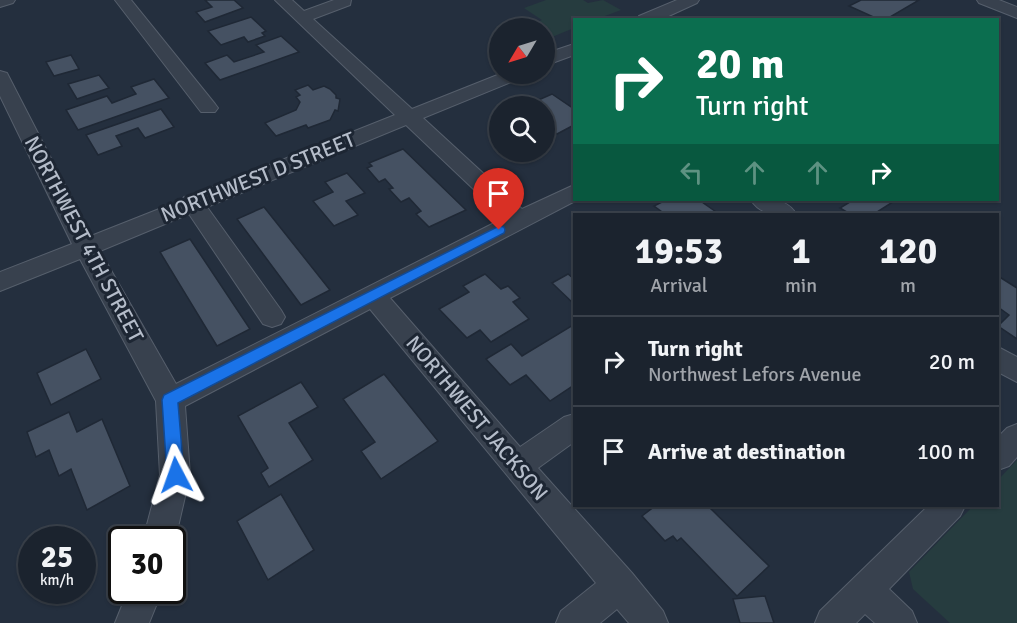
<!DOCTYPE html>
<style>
body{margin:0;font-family:Signika,sans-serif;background:#282f3a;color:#f1f3f6;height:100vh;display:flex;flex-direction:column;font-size:22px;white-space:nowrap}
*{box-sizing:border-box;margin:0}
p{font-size:20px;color:#a0a4aa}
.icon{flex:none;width:33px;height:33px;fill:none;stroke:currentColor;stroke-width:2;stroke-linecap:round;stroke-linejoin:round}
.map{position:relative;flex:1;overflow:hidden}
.drawer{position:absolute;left:573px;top:213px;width:426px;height:294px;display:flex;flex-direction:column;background:#1b232e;border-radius:0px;box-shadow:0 2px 4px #0004,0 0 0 2px #39404a}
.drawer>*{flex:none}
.banner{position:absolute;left:573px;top:18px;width:426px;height:183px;border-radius:0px;box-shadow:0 2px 4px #0004,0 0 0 2px #39404a;background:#0b6e4f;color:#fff;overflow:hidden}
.needle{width:39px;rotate:232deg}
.buttons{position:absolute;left:489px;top:18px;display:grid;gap:12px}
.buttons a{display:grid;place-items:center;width:66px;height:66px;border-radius:50%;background:#1b232e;box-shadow:0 2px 4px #0004,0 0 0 2px #39404a;font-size:30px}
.speed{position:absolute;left:18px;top:526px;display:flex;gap:12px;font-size:30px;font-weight:700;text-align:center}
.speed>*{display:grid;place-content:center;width:78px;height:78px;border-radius:50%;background:#1b232e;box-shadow:0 2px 4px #0004,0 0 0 2px #39404a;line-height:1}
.speed small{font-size:15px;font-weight:400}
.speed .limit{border:3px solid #111;border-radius:9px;background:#fff;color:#111}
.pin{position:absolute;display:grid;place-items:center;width:51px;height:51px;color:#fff;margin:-62px -26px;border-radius:50% 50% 50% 0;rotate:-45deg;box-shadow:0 0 6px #0007}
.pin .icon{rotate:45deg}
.me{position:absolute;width:66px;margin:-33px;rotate:356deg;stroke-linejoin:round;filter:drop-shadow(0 0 4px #0008)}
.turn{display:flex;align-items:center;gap:21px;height:126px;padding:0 24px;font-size:27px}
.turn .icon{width:78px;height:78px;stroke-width:2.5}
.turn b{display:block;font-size:42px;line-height:51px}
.lanes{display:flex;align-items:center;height:57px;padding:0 24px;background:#0003;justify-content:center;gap:30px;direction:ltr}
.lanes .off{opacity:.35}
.eta{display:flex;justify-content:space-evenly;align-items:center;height:102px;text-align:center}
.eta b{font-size:36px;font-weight:800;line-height:42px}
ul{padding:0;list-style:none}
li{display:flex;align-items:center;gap:18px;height:90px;padding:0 24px;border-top:2px solid #39404a}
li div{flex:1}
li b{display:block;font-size:22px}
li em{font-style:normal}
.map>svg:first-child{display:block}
</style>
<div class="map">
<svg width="1017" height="623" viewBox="0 0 1017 623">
<rect width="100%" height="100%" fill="#242f3e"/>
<g fill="#263c3f">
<polygon points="546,0 583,0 588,3 603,0 621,10 597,19 574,20 574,28 552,37 545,32 544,28 533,24 542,20 524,8"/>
<polygon points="1017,460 1017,623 950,623 913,589 909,572 973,506 998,506 998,480"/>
</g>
<g fill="#455162" stroke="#1f2835" stroke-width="1.5">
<polygon points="205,0 234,0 243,8 205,22 196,12 212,7"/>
<polygon points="861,0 919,0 885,20 880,20 849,6"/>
<polygon points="251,17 266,31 262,33 265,36 248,42 244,37 221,45 208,31"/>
<polygon points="281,36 299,52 220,80 205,63 227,55 234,62 264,52 256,45"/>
<polygon points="71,55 79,69 54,76 46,62"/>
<polygon points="99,75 109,88 77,99 68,84"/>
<polygon points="154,79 169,98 78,130 66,110 107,96 112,103 136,94 131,87"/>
<polygon points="308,85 313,90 324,86 330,89 336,95 336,98 340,99 338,111 335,110 330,120 308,128 306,125 276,136 265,123 296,110 300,102 296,97 300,95 295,90"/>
<polygon points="552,94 574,109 574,125 557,134 550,129 544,131 544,106 527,105"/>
<polygon points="161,109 174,127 145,138 138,128 116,136 122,146 98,155 86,135"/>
<polygon points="403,149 466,210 429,227 416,214 421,211 409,198 401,202 389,189 393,188 385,179 379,182 367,168 372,166 369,163"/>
<polygon points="347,173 365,193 346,201 358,215 334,226 313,201 333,192 325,182"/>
<polygon points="666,200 699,200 719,214 665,214 654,206"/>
<polygon points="853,200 896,200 874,214 850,214 840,208"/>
<polygon points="264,207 330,290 301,305 237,219"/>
<polygon points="190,239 250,329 217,346 160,252"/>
<polygon points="485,274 501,289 508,286 520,298 513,302 529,319 491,342 480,330 467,338 439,309 469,292 463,286"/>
<polygon points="568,274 574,279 574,304 552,283"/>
<polygon points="998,276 1017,288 1017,339 998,326 1009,315 998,307"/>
<polygon points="573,325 574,385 550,401 526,375 510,385 486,359 511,344 522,356"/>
<polygon points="86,349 101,379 51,405 37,373"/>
<polygon points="384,374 438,441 381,479 361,451 375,442 343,399"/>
<polygon points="301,382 318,407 289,423 313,460 269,487 261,473 268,468 238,416"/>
<polygon points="69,412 77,432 102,419 130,486 87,510 71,469 59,476 49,450 36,457 27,432"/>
<polygon points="281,494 314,550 268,580 237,521"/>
<polygon points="655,506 708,506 769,566 737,596 681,538 677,541 673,536 665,541 642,516"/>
<polygon points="765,596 774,623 740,623 733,599"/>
</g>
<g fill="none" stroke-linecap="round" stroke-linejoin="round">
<g stroke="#565f6c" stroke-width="2">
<g id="minor">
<polygon points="0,0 15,0 13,3 0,7"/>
<polygon points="115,0 131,0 215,104 218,108 215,112 201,112"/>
<path d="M275 0H292L304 11 334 0H351L350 5 313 19 412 109 500 74H524L521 78 423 118 522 209 574 185V200H577L390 298 520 447 564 417 574 414V442L538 468 632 573 663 611 668 623H629L617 609 600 623H556L561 611 596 583 370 309 185 406 190 475 175 540 172 546V540H143L160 475 156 401 80 259 0 291V272L72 244 0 96V71L7 73 9 77 91 236 182 200 184 197 194 195 395 115ZM406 125 504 218 176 384 100 251 189 214 263 324 272 327 281 324 285 317 281 310 207 207Z"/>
<polygon points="677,0 699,0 697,3 660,20 637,20 639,16"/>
<polygon points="977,0 999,0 1017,7 1017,18 979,3"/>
<polygon points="574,44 574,55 544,66 544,54"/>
<path d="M751 200C767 198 787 198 796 214 780 216 761 216 751 200Z"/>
<polygon points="998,347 1017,357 1017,382 998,372"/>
<polygon points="1017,424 1017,457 1009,466 998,470 998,437 1007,428"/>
<polygon points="928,506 965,506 960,516 889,589 912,611 917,623 875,623 865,614 856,623 815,623 820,611"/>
<polygon points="128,591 162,591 149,623 115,623"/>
</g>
</g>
<use href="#minor" fill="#38414e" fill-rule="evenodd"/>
</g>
<polygon fill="#1a73e8" stroke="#114b97" stroke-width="1.5" points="499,226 504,227 505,230 504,233 178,403 184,475 181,480 176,482 170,480 167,475 162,400 164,395"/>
<g text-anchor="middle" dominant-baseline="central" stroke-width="6" stroke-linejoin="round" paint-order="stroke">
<g font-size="21" fill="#b4bcc9" stroke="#1d2633">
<text transform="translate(258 177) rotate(-22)">NORTHWEST D STREET</text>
<text transform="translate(84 239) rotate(62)">NORTHWEST 4TH STREET</text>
<text transform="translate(477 418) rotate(50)">NORTHWEST JACKSON</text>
</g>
</g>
</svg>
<div class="buttons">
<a><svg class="needle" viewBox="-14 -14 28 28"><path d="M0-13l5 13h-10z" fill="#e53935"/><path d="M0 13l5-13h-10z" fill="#a0a4aa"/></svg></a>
<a><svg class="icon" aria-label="search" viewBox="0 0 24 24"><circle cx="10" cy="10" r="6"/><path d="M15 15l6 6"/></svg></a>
</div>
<div class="speed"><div>25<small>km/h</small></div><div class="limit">30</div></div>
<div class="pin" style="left:499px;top:230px;background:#d93025"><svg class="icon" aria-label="arrive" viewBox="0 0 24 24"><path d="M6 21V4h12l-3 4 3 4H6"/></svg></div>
<svg class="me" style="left:176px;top:475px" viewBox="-20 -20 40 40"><path d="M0-17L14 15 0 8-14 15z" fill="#1a73e8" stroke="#fff" stroke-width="4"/></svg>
<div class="banner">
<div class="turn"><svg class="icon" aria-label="right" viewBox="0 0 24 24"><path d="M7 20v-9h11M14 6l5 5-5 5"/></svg><div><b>20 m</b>Turn right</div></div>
<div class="lanes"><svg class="icon off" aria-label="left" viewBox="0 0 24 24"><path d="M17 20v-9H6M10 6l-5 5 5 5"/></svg><svg class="icon off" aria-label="ahead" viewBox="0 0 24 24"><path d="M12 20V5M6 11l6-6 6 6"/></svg><svg class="icon off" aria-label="ahead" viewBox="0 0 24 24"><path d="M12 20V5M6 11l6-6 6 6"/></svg><svg class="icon" aria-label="right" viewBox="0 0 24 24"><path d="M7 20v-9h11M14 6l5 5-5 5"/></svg></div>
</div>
<section class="drawer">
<div class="eta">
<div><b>19:53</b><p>Arrival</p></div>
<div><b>1</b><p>min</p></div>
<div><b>120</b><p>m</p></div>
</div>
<ul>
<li><svg class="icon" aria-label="right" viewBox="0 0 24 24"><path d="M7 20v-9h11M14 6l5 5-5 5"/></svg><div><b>Turn right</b><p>Northwest Lefors Avenue</p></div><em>20 m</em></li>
<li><svg class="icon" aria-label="arrive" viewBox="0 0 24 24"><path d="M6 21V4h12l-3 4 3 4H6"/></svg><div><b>Arrive at destination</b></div><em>100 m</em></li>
</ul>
</section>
</div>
